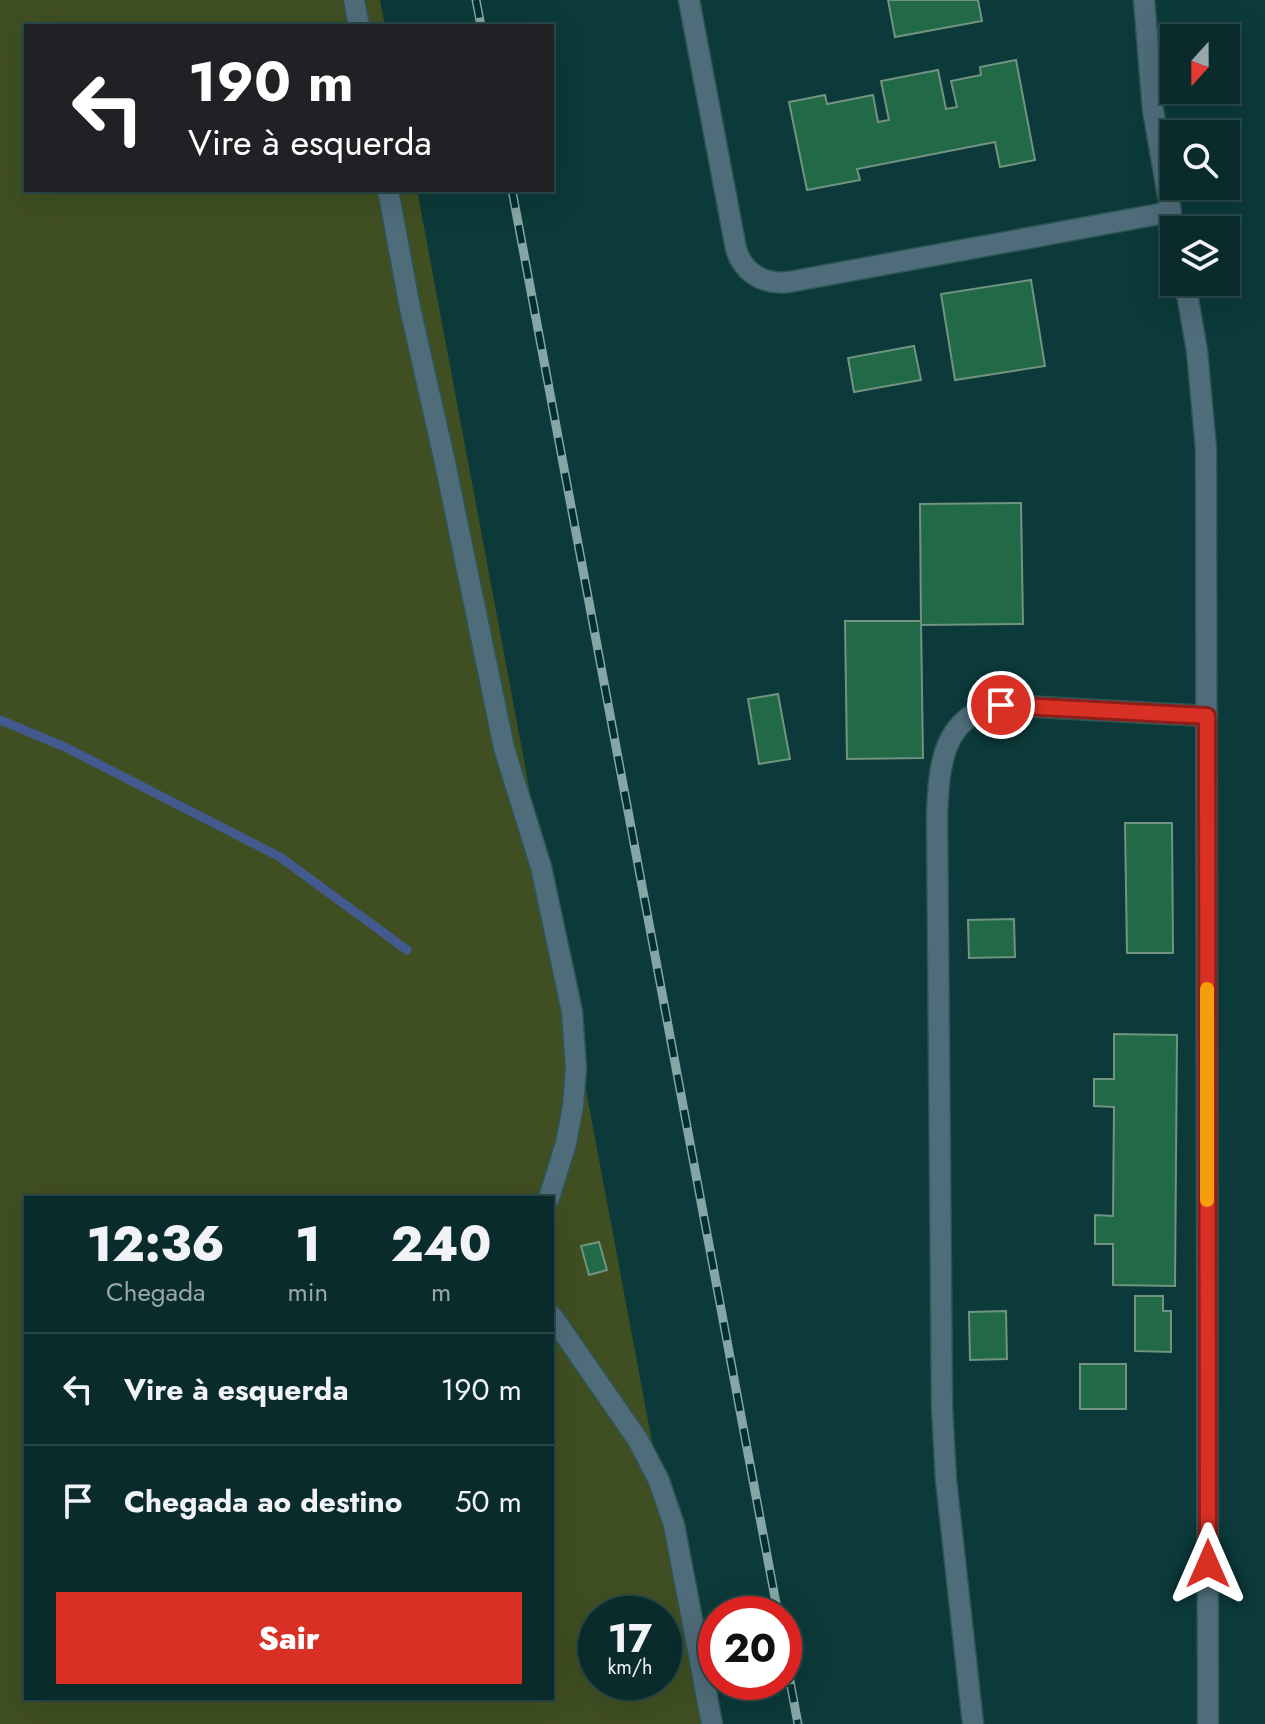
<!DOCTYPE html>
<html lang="pt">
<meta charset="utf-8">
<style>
body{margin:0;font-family:Jost,sans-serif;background:#173737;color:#f1f3f6;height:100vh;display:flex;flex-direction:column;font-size:30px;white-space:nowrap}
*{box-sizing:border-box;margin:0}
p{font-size:26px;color:#99a7a9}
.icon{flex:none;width:44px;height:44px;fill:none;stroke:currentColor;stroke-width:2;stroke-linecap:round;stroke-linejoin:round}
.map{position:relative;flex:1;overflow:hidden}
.drawer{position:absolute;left:24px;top:1196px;width:530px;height:504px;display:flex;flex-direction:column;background:#092b2b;border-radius:0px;box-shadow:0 8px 32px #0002,0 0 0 2px #294747}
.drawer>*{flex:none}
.hud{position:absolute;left:24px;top:24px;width:530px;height:168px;border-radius:0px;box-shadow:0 8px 32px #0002,0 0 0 2px #294747;background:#202124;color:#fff;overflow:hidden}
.needle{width:52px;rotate:201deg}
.buttons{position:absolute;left:1160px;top:24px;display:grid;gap:16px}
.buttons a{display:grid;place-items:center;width:80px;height:80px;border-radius:0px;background:#092b2b;box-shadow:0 8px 32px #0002,0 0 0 2px #294747;font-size:40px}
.speed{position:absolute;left:578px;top:1596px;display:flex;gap:16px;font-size:40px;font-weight:700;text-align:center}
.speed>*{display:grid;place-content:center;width:104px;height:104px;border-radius:50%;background:#092b2b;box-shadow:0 8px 32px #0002,0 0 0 2px #294747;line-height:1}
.speed small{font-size:20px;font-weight:400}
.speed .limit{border:12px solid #d22;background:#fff;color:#111}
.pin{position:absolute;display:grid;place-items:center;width:68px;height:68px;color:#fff;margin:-34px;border:4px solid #fff;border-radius:50%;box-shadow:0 2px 8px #0007}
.me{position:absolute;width:88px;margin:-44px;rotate:0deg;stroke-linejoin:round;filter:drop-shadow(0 0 6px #0008)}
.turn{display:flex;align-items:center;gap:28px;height:168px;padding:0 32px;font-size:36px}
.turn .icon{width:104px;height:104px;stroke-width:2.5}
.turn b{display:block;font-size:56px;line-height:68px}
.eta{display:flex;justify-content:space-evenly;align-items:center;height:136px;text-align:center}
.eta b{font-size:48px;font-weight:800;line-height:56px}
.button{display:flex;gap:16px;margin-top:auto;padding:16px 32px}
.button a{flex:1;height:92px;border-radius:0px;background:#d93025;color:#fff;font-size:32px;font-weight:800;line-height:92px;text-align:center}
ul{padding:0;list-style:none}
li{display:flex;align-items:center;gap:24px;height:112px;padding:0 32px;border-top:2px solid #294747}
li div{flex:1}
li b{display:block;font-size:30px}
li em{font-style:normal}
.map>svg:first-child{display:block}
</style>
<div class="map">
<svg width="1265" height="1724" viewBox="0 0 1265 1724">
<rect width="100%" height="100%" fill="#0c3939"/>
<path fill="#404f22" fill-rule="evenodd" d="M0 0H380L385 26H26V190H417L705 1724H0ZM26 1198H552V1698H26ZM596 1614H664V1682H596Z"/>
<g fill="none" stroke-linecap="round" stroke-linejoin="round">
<polyline stroke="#435a8e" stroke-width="9" points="0,720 65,747 280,857 407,950"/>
</g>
<g fill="#226948" stroke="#719380" stroke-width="2">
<polygon points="888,0 978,0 982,21 895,37"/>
<polygon points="1016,60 1035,160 1000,167 995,142 857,169 860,180 807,190 789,102 825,95 827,104 873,95 878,122 889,120 881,81 938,70 946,109 957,107 951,81 981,75 980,67"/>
<polygon points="1031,280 1045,366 955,380 941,294"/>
<polygon points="914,346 921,380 854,392 848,358"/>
<polygon points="1021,503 1023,624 921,625 920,504"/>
<polygon points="845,621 921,621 923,758 847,759"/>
<polygon points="778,694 790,759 759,764 748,699"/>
<polygon points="1125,823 1172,823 1173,953 1127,953"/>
<polygon points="1014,919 1015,957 969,958 968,920"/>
<polygon points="1114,1034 1177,1035 1175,1286 1113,1285 1113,1244 1095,1244 1095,1215 1113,1216 1114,1107 1094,1106 1094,1079 1114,1079"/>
<polygon points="599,1242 607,1270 589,1275 581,1246"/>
<polygon points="1135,1296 1163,1296 1163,1311 1171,1311 1171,1352 1135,1351"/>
<polygon points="1006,1311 1007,1359 970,1360 969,1312"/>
<rect x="1080" y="1364" width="46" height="45"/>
</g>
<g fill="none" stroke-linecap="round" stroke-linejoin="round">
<g stroke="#2c5655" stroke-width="23">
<g id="minor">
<polyline points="354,0 359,26"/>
<path d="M689 0 736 249C743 273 764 285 789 282L1170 212"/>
<polyline points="1144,0 1153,110 1174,230"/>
<polyline points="388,190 410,308 444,458 504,748 541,867 572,1012 576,1068 573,1106 566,1143 549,1198"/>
<polyline points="1185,282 1197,351 1206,449 1208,1724"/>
<polyline points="552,1316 638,1440 659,1481 674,1525 712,1724"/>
<path d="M973 1724 946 1480 942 1407 937 815C939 766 942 714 1001 705L1207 716"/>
</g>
</g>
<use href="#minor" stroke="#4f6c7a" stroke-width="20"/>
<g stroke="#86a5a5" stroke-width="9">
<g id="rail">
<polyline points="476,0 481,26"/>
<polyline points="512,190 778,1614"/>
<polyline points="784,1649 798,1724"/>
</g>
</g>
<use href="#rail" stroke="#002f2f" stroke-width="6" stroke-dasharray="18" stroke-linecap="butt"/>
</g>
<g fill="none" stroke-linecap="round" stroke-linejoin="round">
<g stroke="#8d1f18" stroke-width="20">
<polyline id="route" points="1001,705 1207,716 1208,1564"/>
</g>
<use href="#route" stroke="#d93025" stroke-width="14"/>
<polyline stroke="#f59e0b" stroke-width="14" points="1207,989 1207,1200"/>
</g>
</svg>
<div class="buttons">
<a><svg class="needle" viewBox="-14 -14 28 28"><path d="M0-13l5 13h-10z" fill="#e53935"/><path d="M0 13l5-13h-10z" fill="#99a7a9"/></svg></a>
<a><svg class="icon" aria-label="search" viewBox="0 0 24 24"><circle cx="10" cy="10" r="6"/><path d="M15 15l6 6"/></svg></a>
<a><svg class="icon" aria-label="layers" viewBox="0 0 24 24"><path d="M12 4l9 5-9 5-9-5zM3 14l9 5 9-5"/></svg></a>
</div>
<div class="speed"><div>17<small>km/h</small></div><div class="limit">20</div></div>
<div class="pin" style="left:1001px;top:705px;background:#d93025"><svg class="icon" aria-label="arrive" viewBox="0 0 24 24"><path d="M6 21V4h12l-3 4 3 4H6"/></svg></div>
<svg class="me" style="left:1208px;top:1564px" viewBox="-20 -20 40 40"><path d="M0-17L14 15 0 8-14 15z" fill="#d93025" stroke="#fff" stroke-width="4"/></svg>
<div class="hud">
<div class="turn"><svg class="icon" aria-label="left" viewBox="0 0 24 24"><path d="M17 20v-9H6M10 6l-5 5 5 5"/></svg><div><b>190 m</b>Vire à esquerda</div></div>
</div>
<section class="drawer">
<div class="eta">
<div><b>12:36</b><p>Chegada</p></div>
<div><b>1</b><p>min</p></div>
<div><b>240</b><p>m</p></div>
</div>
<ul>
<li><svg class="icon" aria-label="left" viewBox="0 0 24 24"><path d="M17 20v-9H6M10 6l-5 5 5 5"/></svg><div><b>Vire à esquerda</b></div><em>190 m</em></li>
<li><svg class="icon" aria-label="arrive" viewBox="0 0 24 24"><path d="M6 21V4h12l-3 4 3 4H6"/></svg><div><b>Chegada ao destino</b></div><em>50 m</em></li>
</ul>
<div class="button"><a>Sair</a></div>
</section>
</div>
